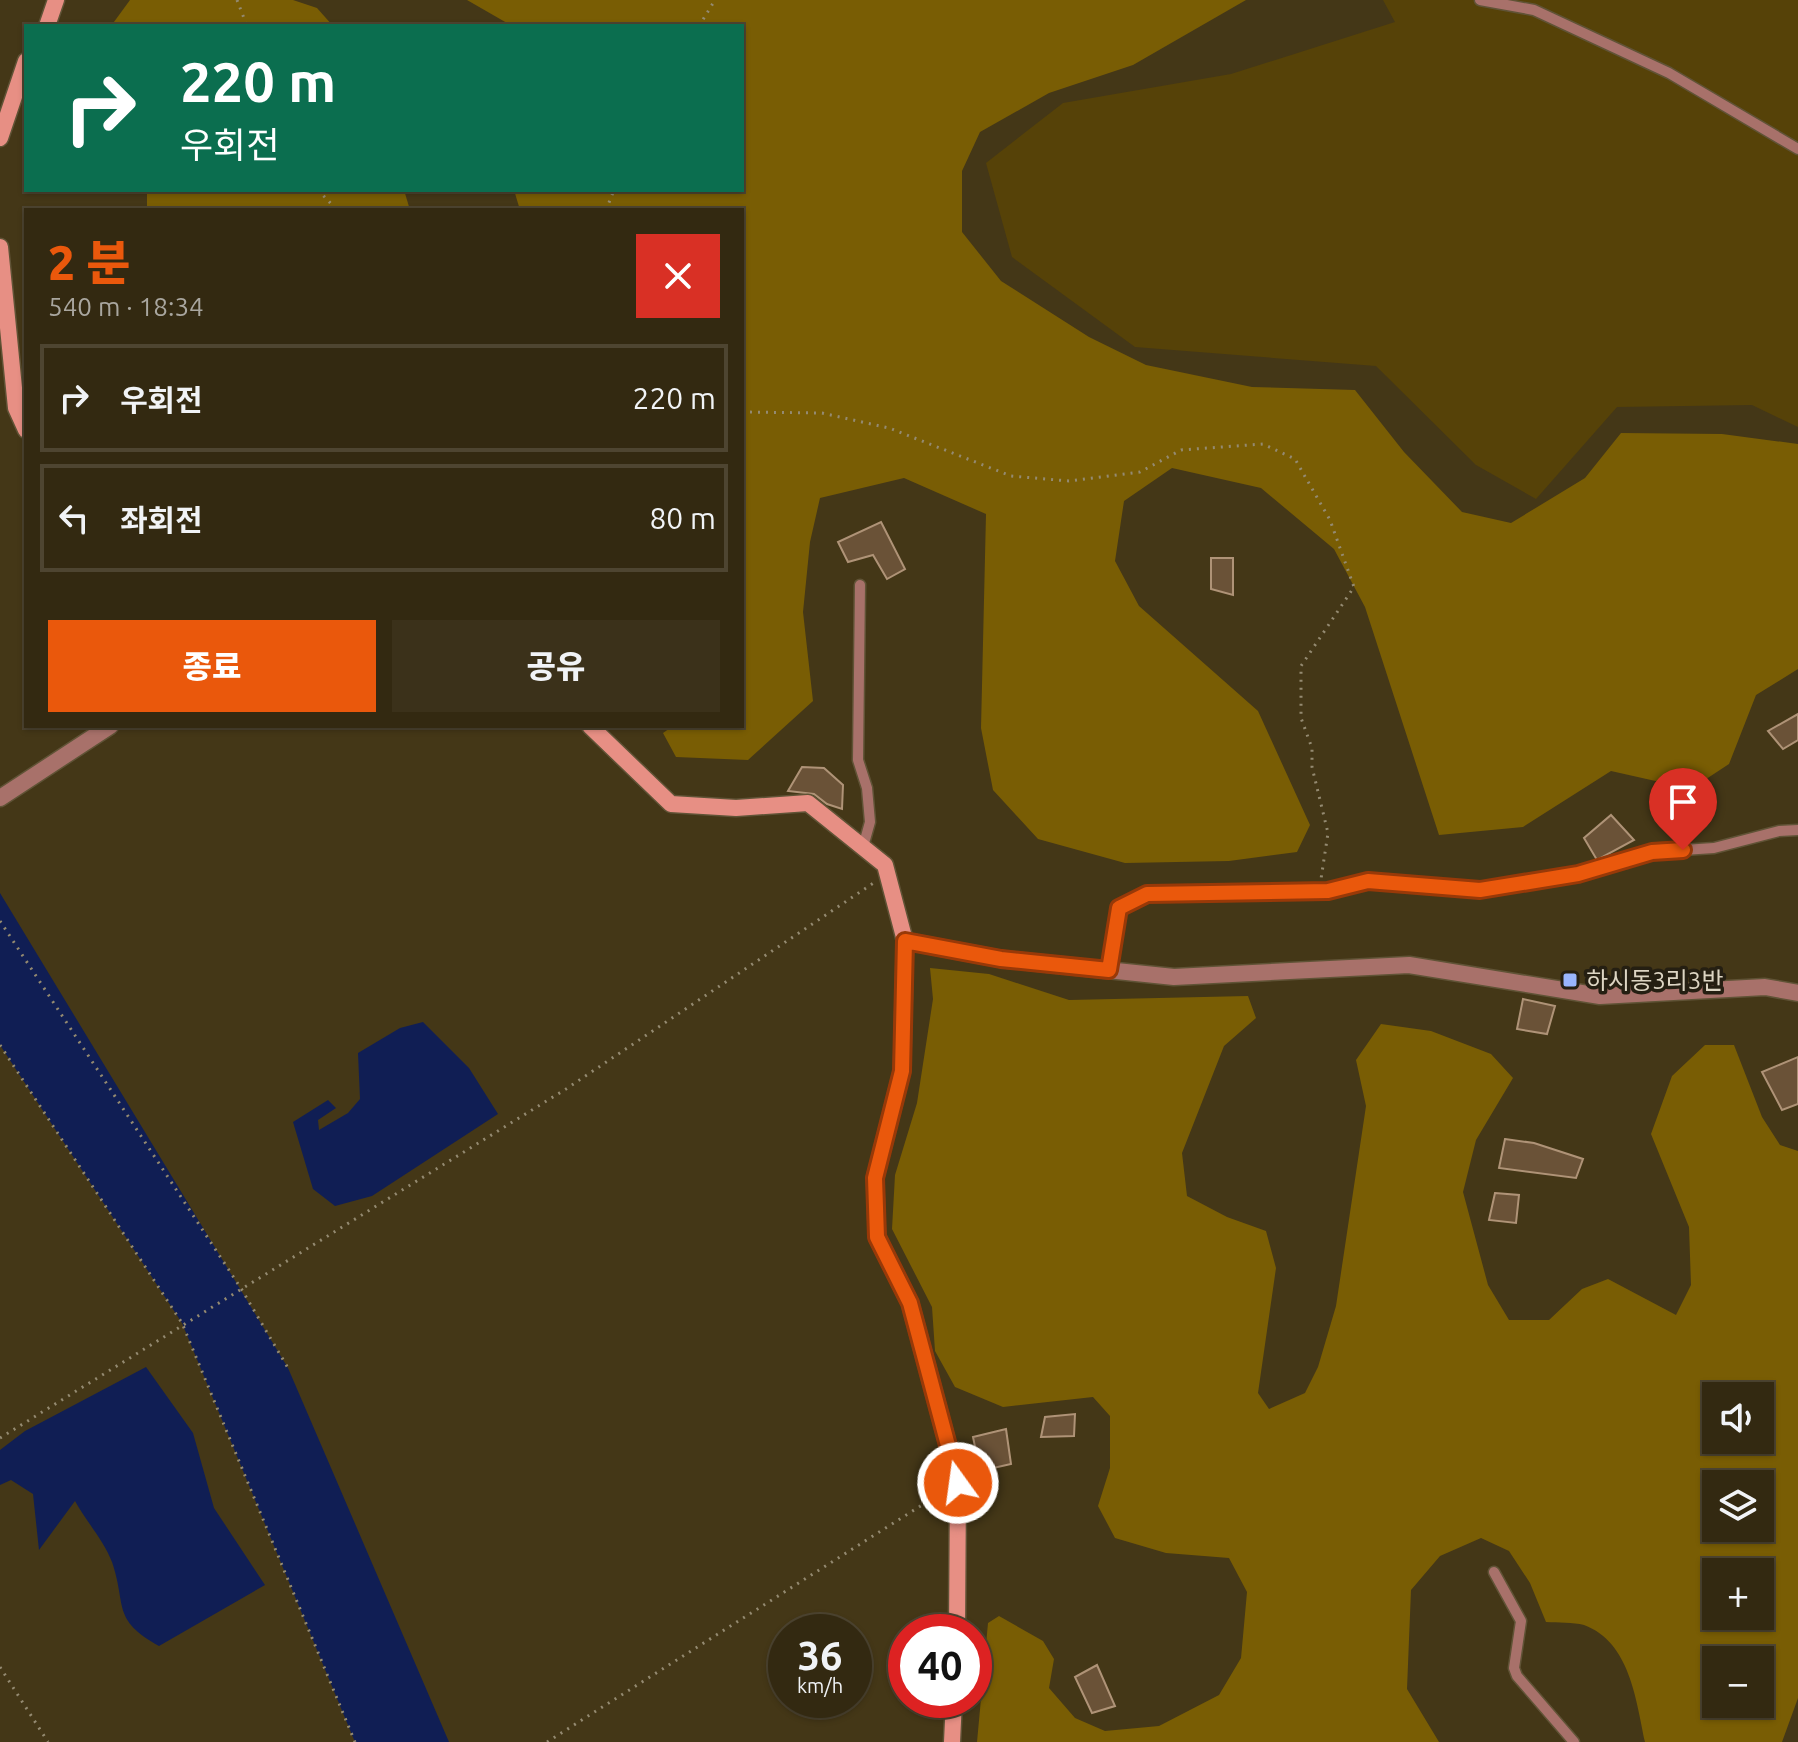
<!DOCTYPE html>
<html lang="ko">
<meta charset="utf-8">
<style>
body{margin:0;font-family:Ubuntu,"Noto Sans KR",sans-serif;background:#3b311a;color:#f1f3f6;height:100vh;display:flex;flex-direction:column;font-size:30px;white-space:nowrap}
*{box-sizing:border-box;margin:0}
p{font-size:26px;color:#a9a69f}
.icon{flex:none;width:44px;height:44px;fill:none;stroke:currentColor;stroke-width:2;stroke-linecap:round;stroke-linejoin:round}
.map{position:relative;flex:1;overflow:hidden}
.details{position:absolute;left:24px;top:208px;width:720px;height:520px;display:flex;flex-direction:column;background:#332911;border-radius:0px;box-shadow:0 2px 6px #0004,0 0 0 2px #4e4531}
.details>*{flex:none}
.top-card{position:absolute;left:24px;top:24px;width:720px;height:168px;border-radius:0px;box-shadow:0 2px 6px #0004,0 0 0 2px #4e4531;background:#0b6e4f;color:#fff;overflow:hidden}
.buttons{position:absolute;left:1702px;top:1382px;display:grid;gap:16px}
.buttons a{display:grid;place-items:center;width:72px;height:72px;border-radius:0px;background:#332911;box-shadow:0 2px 6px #0004,0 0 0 2px #4e4531;font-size:40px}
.speed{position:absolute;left:768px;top:1614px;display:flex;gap:16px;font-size:40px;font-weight:700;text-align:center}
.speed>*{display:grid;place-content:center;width:104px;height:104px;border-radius:50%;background:#332911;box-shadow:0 2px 6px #0004,0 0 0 2px #4e4531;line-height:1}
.speed small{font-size:20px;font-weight:400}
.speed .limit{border:12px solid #d22;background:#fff;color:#111}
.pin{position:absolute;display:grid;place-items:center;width:68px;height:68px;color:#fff;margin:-82px -34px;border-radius:50% 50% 50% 0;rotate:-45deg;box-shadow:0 0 8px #0007}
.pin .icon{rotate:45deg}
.me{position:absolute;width:88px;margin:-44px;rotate:346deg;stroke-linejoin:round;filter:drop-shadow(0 0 6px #0008)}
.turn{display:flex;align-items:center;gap:28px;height:168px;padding:0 24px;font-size:36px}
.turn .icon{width:104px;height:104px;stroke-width:2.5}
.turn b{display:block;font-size:56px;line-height:68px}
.round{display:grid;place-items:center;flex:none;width:84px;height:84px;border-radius:0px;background:#3b311a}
.overview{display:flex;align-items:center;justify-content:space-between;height:136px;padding:0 24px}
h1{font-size:48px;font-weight:800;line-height:60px;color:#ea580c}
.button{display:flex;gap:16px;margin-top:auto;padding:16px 24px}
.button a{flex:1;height:92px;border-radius:0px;background:#ea580c;color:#fff;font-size:32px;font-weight:800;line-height:92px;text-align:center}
.button a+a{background:#3b311a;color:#f1f3f6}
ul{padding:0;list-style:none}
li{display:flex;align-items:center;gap:24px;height:108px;margin:0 16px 12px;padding:0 8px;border:4px solid #4e4531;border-radius:0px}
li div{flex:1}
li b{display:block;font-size:30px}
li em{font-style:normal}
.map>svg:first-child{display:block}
</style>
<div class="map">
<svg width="1798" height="1742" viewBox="0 0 1798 1742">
<rect width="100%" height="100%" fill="#443717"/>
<polygon fill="#564208" points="1383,0 1798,0 1798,427 1752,405 1617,407 1536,499 1476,465 1376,366 1135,347 1012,257 986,163 1063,103 1231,74 1395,22"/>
<g fill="#795d04" fill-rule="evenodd">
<polygon points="130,0 293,0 317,8 333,26 111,26"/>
<polygon points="467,0 1246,0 1133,65 1049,93 980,132 962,171 962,232 1001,281 1089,337 1146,365 1252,387 1355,390 1404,452 1462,512 1511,523 1585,478 1621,433 1722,434 1798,444 1798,669 1756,695 1729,764 1691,789 1611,771 1523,827 1439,835 1365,607 1334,549 1261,488 1172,468 1124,501 1115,561 1139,606 1258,711 1310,825 1297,852 1229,861 1125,863 1038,839 993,790 981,728 986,514 904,478 820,498 810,542 803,612 813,701 748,760 676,757 663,733 673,726 742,726 742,210 520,210 514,190 742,190 742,26 512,26"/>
<polygon points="147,190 404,190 410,210 147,210"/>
<path d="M930 968 989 974 1069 1000 1248 996 1256 1018 1224 1046 1182 1153 1187 1196 1227 1217 1266 1231 1276 1268 1258 1393 1269 1409 1305 1393 1318 1367 1336 1306 1366 1106 1356 1060 1381 1024 1431 1031 1491 1054 1513 1078 1476 1140 1463 1192 1488 1285 1509 1320H1549L1582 1289 1608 1279 1676 1315 1691 1285 1689 1227 1651 1134 1672 1076 1705 1045H1734L1762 1117 1780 1145 1798 1151V1698L1782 1742H1645C1636 1700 1630 1642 1584 1625 1573 1622 1558 1623 1546 1622L1530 1583 1509 1551 1481 1538 1440 1556 1411 1590 1407 1689 1439 1742H977L988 1623 999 1616 1043 1641 1054 1659 1049 1688 1075 1718 1105 1731 1159 1726 1219 1695 1241 1658 1247 1592 1229 1558 1166 1553 1115 1538 1098 1506 1110 1468V1416L1093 1397 1003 1407 955 1387 935 1351 932 1307 892 1229 895 1175 917 1103 933 999ZM1716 1396H1760V1440H1716ZM1716 1484H1760V1528H1716ZM1716 1572H1760V1616H1716ZM1716 1660H1760V1704H1716Z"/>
</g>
<g fill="#101e54">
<polygon points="0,893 288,1368 449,1742 355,1742 182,1323 0,1045"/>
<polygon points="423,1022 469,1068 498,1114 372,1196 335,1206 313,1189 293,1122 328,1100 336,1108 318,1120 319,1130 348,1113 360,1099 358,1053 400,1028"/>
<path d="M146 1367 193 1433 214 1508 265 1585 159 1646C111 1619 127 1606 112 1562 104 1541 86 1521 75 1501L39 1550 33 1494 11 1480 0 1485V1450L25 1431Z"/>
</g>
<g fill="#6a5237" stroke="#af9377" stroke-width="2">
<polygon points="881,522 905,569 887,579 873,555 848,562 838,542"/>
<polygon points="1211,558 1233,558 1233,595 1211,589"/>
<polygon points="1798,714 1798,740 1783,749 1768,731"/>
<polygon points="802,767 824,768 843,785 842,809 827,804 814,794 788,791"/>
<polygon points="1611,815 1634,840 1597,860 1584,838"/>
<polygon points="1523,999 1555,1006 1547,1034 1517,1029"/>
<polygon points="1798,1057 1798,1104 1782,1110 1762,1072"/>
<polygon points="1505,1139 1534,1143 1583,1159 1576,1178 1499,1168"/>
<polygon points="1495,1193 1519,1195 1516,1223 1489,1220"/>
<polygon points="1075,1414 1074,1436 1041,1437 1045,1417"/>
<polygon points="1006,1429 1011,1464 980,1471 973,1437"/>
<polygon points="1097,1665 1115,1706 1092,1713 1075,1677"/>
</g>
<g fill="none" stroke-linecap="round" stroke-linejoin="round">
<g stroke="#605336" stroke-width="13">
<g id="lane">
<polyline points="1480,0 1534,10 1669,73 1798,149"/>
<polyline points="860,585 858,760 867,788 870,822 863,847"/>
<polyline points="1109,970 1119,908 1147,894 1328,891 1368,881 1480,890 1578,874 1652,852 1714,848 1779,831 1798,830"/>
<polyline points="1494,1572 1521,1621 1514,1668 1517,1676 1574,1742"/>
</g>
</g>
<g stroke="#605336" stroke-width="19">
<g id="street">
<polyline points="0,798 110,726"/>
<polyline points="905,941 1001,959 1174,977 1409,965 1600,996 1765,987 1798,993"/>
</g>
</g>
<g stroke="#605336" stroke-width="19">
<g id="secondary">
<polyline points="47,26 56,0"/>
<polyline points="0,138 26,61"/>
<polyline points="0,247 16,408 26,430"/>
<polyline points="590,726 671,804 736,808 808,803 885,865 905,941 902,1071 875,1178 877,1237 910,1303 958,1483 957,1632"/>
<polyline points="952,1742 954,1700"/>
</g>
</g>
<g stroke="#948a71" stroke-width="3" stroke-dasharray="2 6" stroke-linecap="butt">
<polyline points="237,0 247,26"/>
<polyline points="699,26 715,0"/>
<polyline points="318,190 337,210"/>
<polyline points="606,210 614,190"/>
<polyline points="742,412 822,413 889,428 1011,476 1069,481 1140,472 1181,450 1263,444 1295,459 1330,520 1354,587 1301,666 1301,718 1312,748 1312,767 1328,833 1321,879"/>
<polyline points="0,921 242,1290 288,1368"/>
<polyline points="0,1045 182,1323 355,1742"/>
<polyline points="0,1438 566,1089 875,882"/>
<polyline points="0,1667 48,1742"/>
<polyline points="547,1742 941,1493"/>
</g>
<use href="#lane" stroke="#a8716a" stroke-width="10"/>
<use href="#street" stroke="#a8716a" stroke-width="16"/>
<use href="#secondary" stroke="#e78f84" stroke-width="16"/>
</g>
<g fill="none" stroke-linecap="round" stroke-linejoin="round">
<g stroke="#983908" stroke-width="20">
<polyline id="route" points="958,1483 910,1303 877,1237 875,1178 902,1071 905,941 1001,959 1109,970 1119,908 1147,894 1328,891 1368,881 1480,890 1578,874 1652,852 1683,850"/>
</g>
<use href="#route" stroke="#ea580c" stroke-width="14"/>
</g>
<rect fill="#99b5fd" stroke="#251f12" stroke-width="3" x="1562" y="972" width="16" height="16" rx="4"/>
<g text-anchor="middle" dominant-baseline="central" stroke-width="7" stroke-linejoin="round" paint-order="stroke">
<g font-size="24" fill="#ddd5c3" stroke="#251f12" text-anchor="start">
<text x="1586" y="980">하시동3리3반</text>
</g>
</g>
</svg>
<div class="buttons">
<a><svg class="icon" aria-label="sound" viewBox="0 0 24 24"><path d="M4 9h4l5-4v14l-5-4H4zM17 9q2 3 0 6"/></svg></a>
<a><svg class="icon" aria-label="layers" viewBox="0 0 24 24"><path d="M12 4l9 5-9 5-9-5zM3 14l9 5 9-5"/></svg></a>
<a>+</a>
<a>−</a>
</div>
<div class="speed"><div>36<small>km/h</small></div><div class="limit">40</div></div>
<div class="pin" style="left:1683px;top:850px;background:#d93025"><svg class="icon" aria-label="arrive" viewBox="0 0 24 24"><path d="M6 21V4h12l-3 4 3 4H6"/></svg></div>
<svg class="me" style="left:958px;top:1483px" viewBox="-20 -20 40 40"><circle r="17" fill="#ea580c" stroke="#fff" stroke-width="3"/><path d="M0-11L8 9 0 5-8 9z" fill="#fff"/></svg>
<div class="top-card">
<div class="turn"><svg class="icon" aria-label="right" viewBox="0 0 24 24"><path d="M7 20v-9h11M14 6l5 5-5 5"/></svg><div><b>220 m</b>우회전</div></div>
</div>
<section class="details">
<div class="overview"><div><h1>2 분</h1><p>540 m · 18:34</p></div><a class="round" style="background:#d93025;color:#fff"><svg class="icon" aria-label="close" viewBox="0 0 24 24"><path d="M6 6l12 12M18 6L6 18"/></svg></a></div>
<ul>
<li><svg class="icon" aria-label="right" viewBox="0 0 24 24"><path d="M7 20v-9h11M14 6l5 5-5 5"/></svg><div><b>우회전</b></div><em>220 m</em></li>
<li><svg class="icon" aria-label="left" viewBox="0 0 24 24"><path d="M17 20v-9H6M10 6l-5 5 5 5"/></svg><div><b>좌회전</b></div><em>80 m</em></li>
</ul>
<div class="button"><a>종료</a><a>공유</a></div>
</section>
</div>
